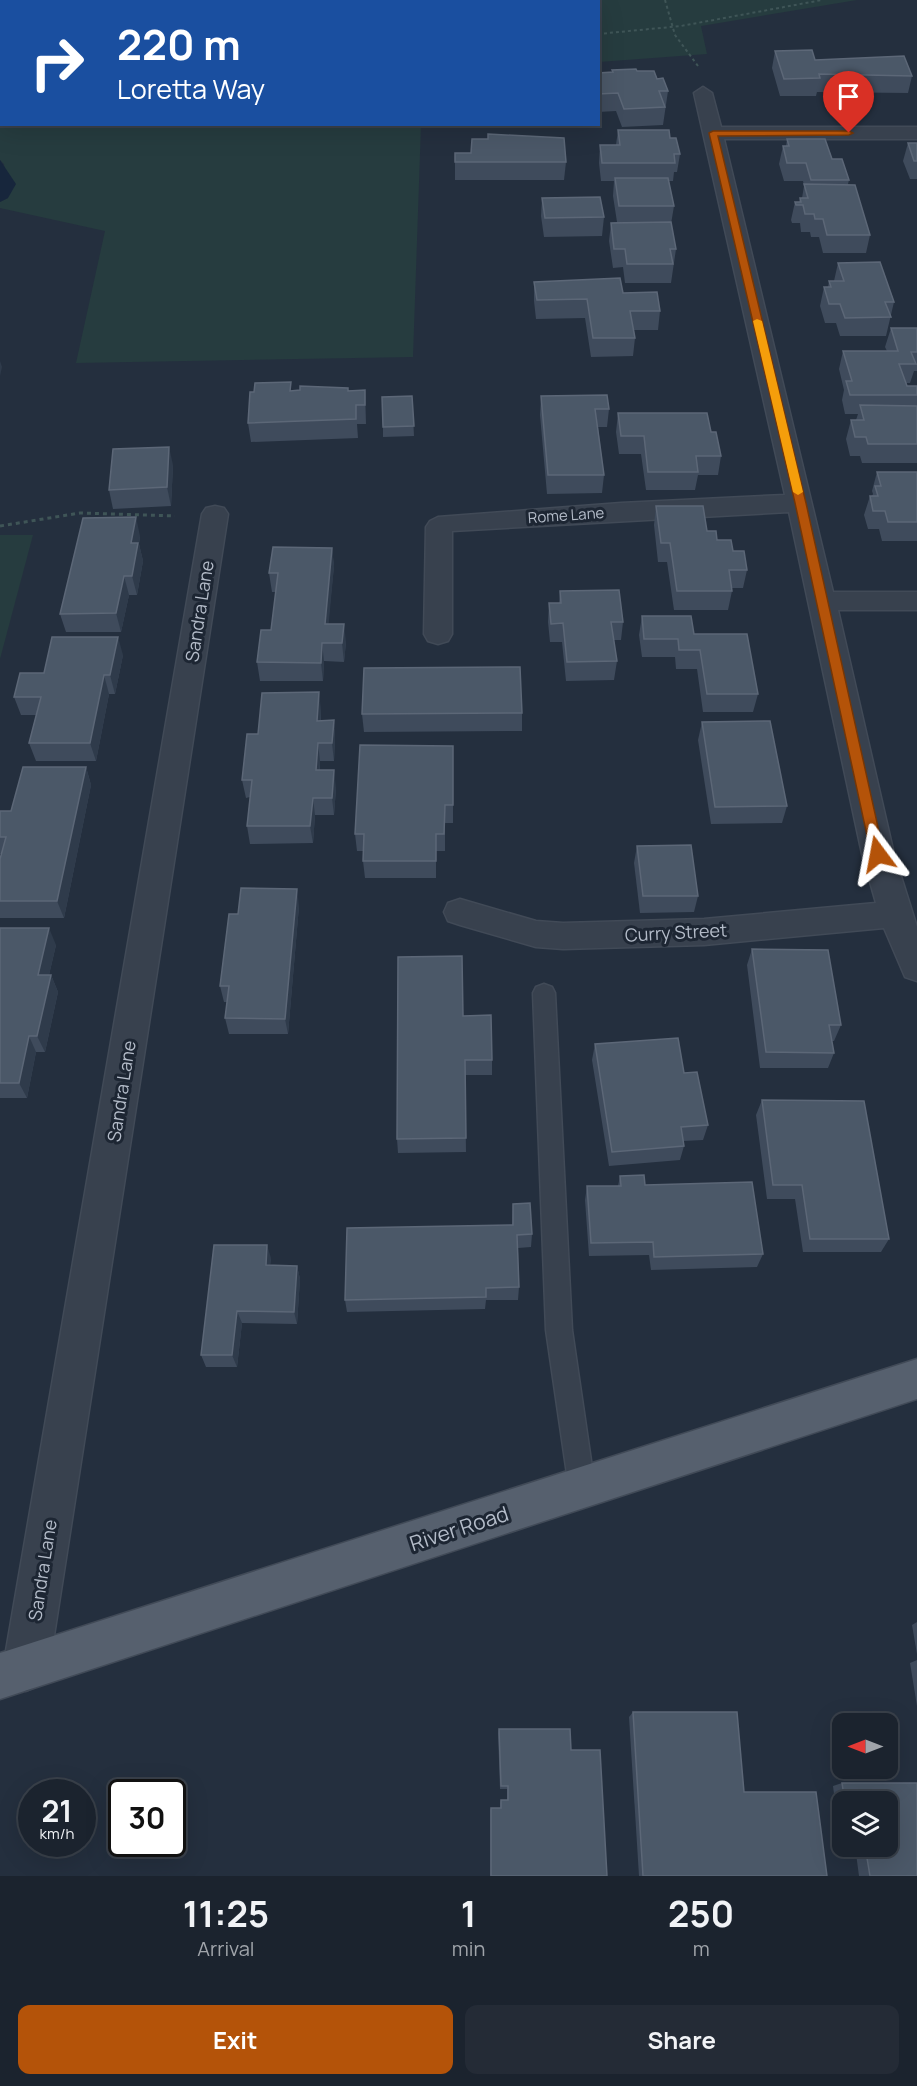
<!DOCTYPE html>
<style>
body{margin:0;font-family:Manrope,sans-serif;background:#242b36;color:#f1f3f6;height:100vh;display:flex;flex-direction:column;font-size:22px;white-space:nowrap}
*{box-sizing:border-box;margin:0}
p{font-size:20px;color:#a0a4aa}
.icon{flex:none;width:33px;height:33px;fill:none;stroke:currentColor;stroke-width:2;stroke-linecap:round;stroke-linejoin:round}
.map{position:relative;height:1876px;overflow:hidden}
.details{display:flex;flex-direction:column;background:#1b232e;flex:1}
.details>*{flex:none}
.hud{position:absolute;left:0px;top:0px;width:600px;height:126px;box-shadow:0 6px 24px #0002,0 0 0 2px #39404a;background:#1a4fa0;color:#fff;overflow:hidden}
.needle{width:39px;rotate:270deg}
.fabs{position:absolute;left:832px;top:1713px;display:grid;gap:12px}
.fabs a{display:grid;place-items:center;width:66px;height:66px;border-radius:12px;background:#1b232e;box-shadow:0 6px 24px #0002,0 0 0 2px #39404a;font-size:30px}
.speed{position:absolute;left:18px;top:1779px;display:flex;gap:12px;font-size:30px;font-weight:700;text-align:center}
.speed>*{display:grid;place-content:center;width:78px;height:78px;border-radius:50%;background:#1b232e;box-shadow:0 6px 24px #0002,0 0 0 2px #39404a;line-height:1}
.speed small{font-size:15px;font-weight:400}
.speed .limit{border:3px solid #111;border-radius:9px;background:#fff;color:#111}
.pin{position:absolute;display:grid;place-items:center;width:51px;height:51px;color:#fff;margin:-62px -26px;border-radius:50% 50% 50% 0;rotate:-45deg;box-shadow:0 0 6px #0007}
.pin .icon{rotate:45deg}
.me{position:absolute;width:66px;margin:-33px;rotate:347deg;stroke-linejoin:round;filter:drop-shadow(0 0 4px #0008)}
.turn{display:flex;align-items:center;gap:21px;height:126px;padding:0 18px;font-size:27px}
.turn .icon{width:78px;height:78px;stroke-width:2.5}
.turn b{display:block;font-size:42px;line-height:51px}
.eta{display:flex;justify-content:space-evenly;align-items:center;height:102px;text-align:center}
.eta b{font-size:36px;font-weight:700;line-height:42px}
.primary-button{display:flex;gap:12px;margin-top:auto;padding:12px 18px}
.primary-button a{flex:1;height:69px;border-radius:12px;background:#b45309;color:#fff;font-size:24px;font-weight:700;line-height:69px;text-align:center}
.primary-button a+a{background:#242b36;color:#f1f3f6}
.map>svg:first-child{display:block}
</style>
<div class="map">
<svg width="917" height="1876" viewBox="0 0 917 1876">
<rect width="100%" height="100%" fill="#242f3e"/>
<g fill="#263c3f">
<polygon points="329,0 857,0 701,26 707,54 599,62 598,2 327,2"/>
<polygon points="0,77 2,124 421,125 413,357 76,363 105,231 0,208 0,202 8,198 4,164 0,160"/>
<polygon points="0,535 33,535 0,659"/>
</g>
<g fill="#17263c">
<polygon points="0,0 329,0 2,2 0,77"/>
<polygon points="0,160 16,184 8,198 0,202"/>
</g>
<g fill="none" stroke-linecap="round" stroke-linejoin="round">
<g stroke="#414a57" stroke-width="3">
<polygon id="service" points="544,984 552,987 555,993 572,1330 595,1488 592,1498 582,1501 572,1498 569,1488 546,1330 533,993 536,987"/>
</g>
<g stroke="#414a57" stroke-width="3">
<g id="minor">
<polygon points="703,87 712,93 721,127 917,127 917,139 724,139 833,592 917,592 917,610 838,610 894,854 917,927 917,981 905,977 884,928 704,945 563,949 536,947 460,925 448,921 444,912 448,903 460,899 536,921 563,923 704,919 876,903 862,854 789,512 452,531 452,634 448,641 438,644 428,641 424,634 426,527 430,521 438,517 621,503 785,495 694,93"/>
<polygon points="215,506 224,508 228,514 49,1668 42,1684 26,1691 10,1684 3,1668 202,514 206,508"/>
</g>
</g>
<g stroke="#414a57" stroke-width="3">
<polygon id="primary" points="917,1359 917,1399 0,1699 0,1653"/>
</g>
<g stroke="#3f5557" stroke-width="2" stroke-dasharray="3 3" stroke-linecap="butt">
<polyline points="665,0 675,35 698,66"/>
<polyline points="509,2 517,0"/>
<polyline points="598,34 681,26 822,0"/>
</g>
<polyline stroke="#3f5557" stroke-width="3" stroke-dasharray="4 4" stroke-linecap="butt" points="0,526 80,513 175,516"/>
<use href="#service" fill="#38414e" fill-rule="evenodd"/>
<use href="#minor" fill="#38414e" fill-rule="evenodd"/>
<use href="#primary" fill="#56606e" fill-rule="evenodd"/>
</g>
<g fill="#3f4b5c">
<polygon points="775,51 815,60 912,76 908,93 817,92 816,96 780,96 772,68"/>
<polygon points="612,70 637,71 657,79 668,91 663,125 622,127 616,111 598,112 598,73 612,72"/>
<polygon points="618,130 670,138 680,154 677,172 674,172 673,181 669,181 674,206 671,224 676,249 671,283 625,283 623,267 613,268 609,241 611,223 617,222 613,196 614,181 601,181 599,163 600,145 616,145"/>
<polygon points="787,139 832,159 849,180 848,184 870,235 866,253 823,253 819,237 811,237 810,232 801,232 800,223 792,223 791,220 795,202 799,202 800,198 802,198 804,186 803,181 784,181 779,164 783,146 786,146"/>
<polygon points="908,143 917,143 917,179 910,179 903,161"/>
<polygon points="455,162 566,162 564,180 455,180"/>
<polygon points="542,198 604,217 602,236 544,237 541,216"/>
<polygon points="838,263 894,302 886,336 840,336 836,323 825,323 820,306 824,287 828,287 829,281 834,281"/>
<polygon points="534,282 623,293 660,311 658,330 634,330 635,338 633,356 591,357 585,318 536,319 534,301"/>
<polygon points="891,328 917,328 917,371 914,371 910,383 906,383 907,386 917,386 917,463 862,463 860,456 850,456 846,439 851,420 856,420 858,414 845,414 842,400 844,390 839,369 843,351 887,351 885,347"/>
<polygon points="365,390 366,424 357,424 358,438 251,442 248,423 292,391"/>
<polygon points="412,396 414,436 383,437 383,427"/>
<polygon points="541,396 609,409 607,427 598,427 604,475 602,493 547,494 540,415"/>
<polygon points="618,413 711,432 721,456 718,475 698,475 695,490 646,490 641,454 619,454 616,432"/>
<polygon points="173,465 171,506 113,509 109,490"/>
<polygon points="877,472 917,472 917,541 882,541 879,529 868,529 864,515 870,496 872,496 873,494 872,491"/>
<polygon points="656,506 707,531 733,551 747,570 743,588 732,588 732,591 728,610 674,610 667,562 658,562 654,525"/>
<polygon points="140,536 139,544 143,561 137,595 129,595 121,632 66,632 60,614"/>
<polygon points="332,548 334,566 328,624 346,642 344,662 324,661 323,681 260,681 257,662 271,630 276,592 272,592 269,573"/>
<polygon points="560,591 623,622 621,640 614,640 617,661 614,680 566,681 562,642 550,642 548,622 549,603 559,603"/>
<polygon points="642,616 694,634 758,694 753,712 703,712 697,669 676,669 675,657 642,657 639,635"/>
<polygon points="123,655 115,694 109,694 96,761 36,761 29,743 36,715 21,715 14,697 44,673"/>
<polygon points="321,710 321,721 334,720 335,738 334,761 320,761 320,770 336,788 334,815 315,815 313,843 250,844 247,826 250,797 246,798 242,780 258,734"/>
<polygon points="522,713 522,731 364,732 362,714"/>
<polygon points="702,722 787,806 782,823 711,824 698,740"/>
<polygon points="453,746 453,823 445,823 445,851 436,851 436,878 365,878 363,861 363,851 357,851 355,834"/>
<polygon points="86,767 91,785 64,918 0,918 0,859 1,854 0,854 0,811 11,811"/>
<polygon points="637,846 698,896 694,912 640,913 634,863"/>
<polygon points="299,906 288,1034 229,1034 225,1018 227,1002 224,1002 220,986 238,914"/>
<polygon points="0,928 56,945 49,975 51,975 58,992 45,1052 36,1052 27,1098 0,1098"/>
<polygon points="752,949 841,1025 834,1041 832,1041 834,1053 828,1068 760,1068 747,965"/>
<polygon points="463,1016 492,1060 492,1075 465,1075 466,1152 398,1153 397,1139"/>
<polygon points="595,1044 684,1073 708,1125 703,1140 683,1141 684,1146 680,1160 609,1166 592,1060"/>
<polygon points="762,1100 889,1239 881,1252 803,1252 795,1199 767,1199 756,1115"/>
<polygon points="620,1176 645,1185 763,1254 757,1267 651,1270 649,1255 589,1256 585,1200 587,1186 618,1186"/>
<polygon points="513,1204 532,1234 531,1247 518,1248 519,1287 518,1300 486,1300 485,1309 347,1312 345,1300 512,1225"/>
<polygon points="271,1258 270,1265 297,1266 300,1279 297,1324 242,1323 237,1367 206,1367 201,1355"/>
<polygon points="917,1622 917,1654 912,1625"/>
<polygon points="917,1660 917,1706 910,1663"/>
<polygon points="633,1712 744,1792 827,1876 639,1876 629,1717"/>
<polygon points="499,1729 571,1750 607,1876 490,1876 490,1810 491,1808 500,1808 500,1803 501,1800 507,1800 507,1789 500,1789 498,1733"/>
<polygon points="842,1783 917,1783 917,1876 859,1876 855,1846 888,1846 888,1802 843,1802 843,1840 840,1840 833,1786"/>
</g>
<g fill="#2f3b4b">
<polygon points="0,361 2,367 0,376"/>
<polygon points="169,447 173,465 171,506 167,487"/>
<polygon points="136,517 140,536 139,544 143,561 137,595 132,576 131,543"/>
<polygon points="332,548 334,566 327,642 325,624"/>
<polygon points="124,576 129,595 121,632 116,613"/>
<polygon points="344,624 346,642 344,662 342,643"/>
<polygon points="118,637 123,655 115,694 110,675"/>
<polygon points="322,643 324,661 323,681 321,663"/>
<polygon points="104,675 109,694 96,761 90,743"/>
<polygon points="319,692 321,710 320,739 317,721"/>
<polygon points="334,720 335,738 334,761 332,743"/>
<polygon points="318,743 320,761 319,788 316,770"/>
<polygon points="86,767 91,785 64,918 57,901"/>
<polygon points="334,770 336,788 334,815 332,798"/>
<polygon points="313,798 315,815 313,843 310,826"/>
<polygon points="297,889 299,906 288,1034 285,1019"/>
<polygon points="49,928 56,945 45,992 38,975"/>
<polygon points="51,975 58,992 45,1052 37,1036"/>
<polygon points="29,1036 36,1052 27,1098 19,1083"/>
<polygon points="267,1245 271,1258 269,1278 266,1265"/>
<polygon points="297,1266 300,1279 297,1324 294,1312"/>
<polygon points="237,1311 242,1323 237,1367 232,1355"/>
</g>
<g fill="#4b5868" stroke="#5c6777" stroke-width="1.5">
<polygon points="812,50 815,60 904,56 912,76 819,74 820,78 784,79 775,51"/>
<polygon points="636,69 637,71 654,71 657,79 663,78 668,91 659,91 665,107 624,109 618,93 598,94 598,73 613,72 612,70"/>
<polygon points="618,130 669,130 670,138 676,138 680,154 674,154 675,163 602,163 600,145 620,145"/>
<polygon points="488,134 564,138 566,162 455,162 455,153 471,153 472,139 488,139"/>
<polygon points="787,139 825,139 832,159 842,159 849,180 811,180 806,163 787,163 783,146 789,146"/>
<polygon points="908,143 917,143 917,161 914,161"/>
<polygon points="615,178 668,178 674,206 619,206"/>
<polygon points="804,184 855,185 870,235 827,235 823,219 815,219 814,214 805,214 803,205 796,205 795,202 801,202 800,198 808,198"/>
<polygon points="600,197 604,217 545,218 542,198"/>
<polygon points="671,222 676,249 670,249 673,264 627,264 625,249 614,249 611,223"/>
<polygon points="880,262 894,302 885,302 891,317 845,318 840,304 829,304 824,287 831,287 829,281 844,281 838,263"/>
<polygon points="620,278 623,293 657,292 660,311 630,311 635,338 593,338 587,299 537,300 534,282"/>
<polygon points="891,328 917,328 917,352 911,352 916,364 899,364 907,386 917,386 917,395 850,395 846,381 852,381 843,351 898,351"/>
<polygon points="291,382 290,391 300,390 300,386 348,388 348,391 365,390 365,405 356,405 356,419 248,423 250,392 254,392 255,383"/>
<polygon points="607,395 609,409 595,409 604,475 548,475 541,396"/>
<polygon points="412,396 414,426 383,427 382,397"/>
<polygon points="860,405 917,406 917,444 868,444 866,437 855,437 851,420 864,420"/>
<polygon points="618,413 707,413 711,432 716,432 721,456 696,456 698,472 648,472 644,436 621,436"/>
<polygon points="169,447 167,487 109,490 113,449"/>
<polygon points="877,472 917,472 917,522 888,522 885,511 873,511 870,496 878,496 875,486 881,486"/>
<polygon points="656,506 703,506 707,531 716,531 717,540 731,540 733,551 744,551 747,570 729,570 732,591 677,591 670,543 661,543"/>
<polygon points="136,517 131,543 138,543 132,576 124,576 116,613 60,614 83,518"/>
<polygon points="273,547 332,548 325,624 344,624 342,643 322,643 321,663 257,662 261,630 271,630 278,573 269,573"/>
<polygon points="619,590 623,622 611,622 617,661 567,662 563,623 551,624 549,603 561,603 560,591"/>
<polygon points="642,616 691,616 694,634 747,634 758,694 707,694 700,650 679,650 678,639 644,639"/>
<polygon points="52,637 118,637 110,675 104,675 90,743 29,743 41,697 14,697 20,673 44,673"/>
<polygon points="520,667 522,713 362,714 364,668"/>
<polygon points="319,692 317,721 334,720 332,743 318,743 316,770 334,770 332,798 313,798 310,826 247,826 252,780 242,780 247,734 258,734 262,693"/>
<polygon points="770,721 787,806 715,807 702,722"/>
<polygon points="360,745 453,746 453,805 445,805 444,834 436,834 436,861 363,861 364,834 355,834"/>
<polygon points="23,767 86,767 57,901 0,901 0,859 6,837 0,837 0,811 11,811"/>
<polygon points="691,845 698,896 643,896 637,846"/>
<polygon points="241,888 297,889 285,1019 225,1018 229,986 220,986 229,914 238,914"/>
<polygon points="0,928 49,928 38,975 51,975 37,1036 29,1036 19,1083 0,1083"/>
<polygon points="752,949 828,950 841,1025 829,1025 834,1053 766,1052"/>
<polygon points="462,956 463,1016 491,1015 492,1060 465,1060 466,1138 397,1139 398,957"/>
<polygon points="678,1038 684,1073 697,1072 708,1125 681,1127 684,1146 612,1152 595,1044"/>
<polygon points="762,1100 864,1101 889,1239 810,1239 802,1185 773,1185"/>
<polygon points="644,1175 645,1185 752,1182 763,1254 654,1257 653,1242 591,1243 587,1186 621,1186 620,1176"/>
<polygon points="530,1203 532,1234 517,1235 519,1287 486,1288 486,1297 345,1300 347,1228 513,1225 513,1204"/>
<polygon points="214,1245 267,1245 266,1265 297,1266 294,1312 237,1311 232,1355 201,1355"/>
<polygon points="633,1712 737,1712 744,1792 816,1792 827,1876 643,1876"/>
<polygon points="499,1729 570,1729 571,1750 600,1750 607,1876 491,1876 491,1808 501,1808 501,1800 508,1800 508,1786 501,1786"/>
<polygon points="842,1783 917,1783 917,1876 870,1876 865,1846 888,1846 888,1802 845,1802"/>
</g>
<polygon fill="#b45309" stroke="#753606" stroke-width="1.5" points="713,131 849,131 853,133 849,135 718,136 806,503 884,854 878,859 871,854 795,503 709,133"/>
<polygon fill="#f59e0b" points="757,319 762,321 803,492 798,495 793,492 753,321"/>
<g text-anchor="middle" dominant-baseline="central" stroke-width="6" stroke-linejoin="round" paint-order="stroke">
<g font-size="15" fill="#b4bcc9" stroke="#1d2633">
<text transform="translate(566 515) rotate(-4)">Rome Lane</text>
</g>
<g font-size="18" fill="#b4bcc9" stroke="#1d2633">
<text transform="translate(199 611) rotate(-81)">Sandra Lane</text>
<text transform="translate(676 932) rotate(-3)">Curry Street</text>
<text transform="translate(121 1091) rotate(-81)">Sandra Lane</text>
<text transform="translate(42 1570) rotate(-81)">Sandra Lane</text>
</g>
<g font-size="21" fill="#b4bcc9" stroke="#1d2633">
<text transform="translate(459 1528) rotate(-18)">River Road</text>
</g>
</g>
</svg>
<div class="fabs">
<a><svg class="needle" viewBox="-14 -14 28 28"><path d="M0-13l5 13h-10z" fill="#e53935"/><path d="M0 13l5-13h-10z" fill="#a0a4aa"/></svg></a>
<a><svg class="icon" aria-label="layers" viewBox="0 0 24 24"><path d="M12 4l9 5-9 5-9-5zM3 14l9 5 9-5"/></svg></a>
</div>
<div class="speed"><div>21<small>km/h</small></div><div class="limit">30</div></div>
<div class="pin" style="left:849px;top:133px;background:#d93025"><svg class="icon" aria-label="arrive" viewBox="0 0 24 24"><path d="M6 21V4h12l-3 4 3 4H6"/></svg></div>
<svg class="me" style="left:878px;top:854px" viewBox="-20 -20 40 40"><path d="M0-17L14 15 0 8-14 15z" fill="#b45309" stroke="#fff" stroke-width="4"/></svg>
<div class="hud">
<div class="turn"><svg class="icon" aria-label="right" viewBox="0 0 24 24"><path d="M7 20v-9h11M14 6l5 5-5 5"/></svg><div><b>220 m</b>Loretta Way</div></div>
</div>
</div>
<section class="details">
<div class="eta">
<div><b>11:25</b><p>Arrival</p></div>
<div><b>1</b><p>min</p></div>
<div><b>250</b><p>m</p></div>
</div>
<div class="primary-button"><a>Exit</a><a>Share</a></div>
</section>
